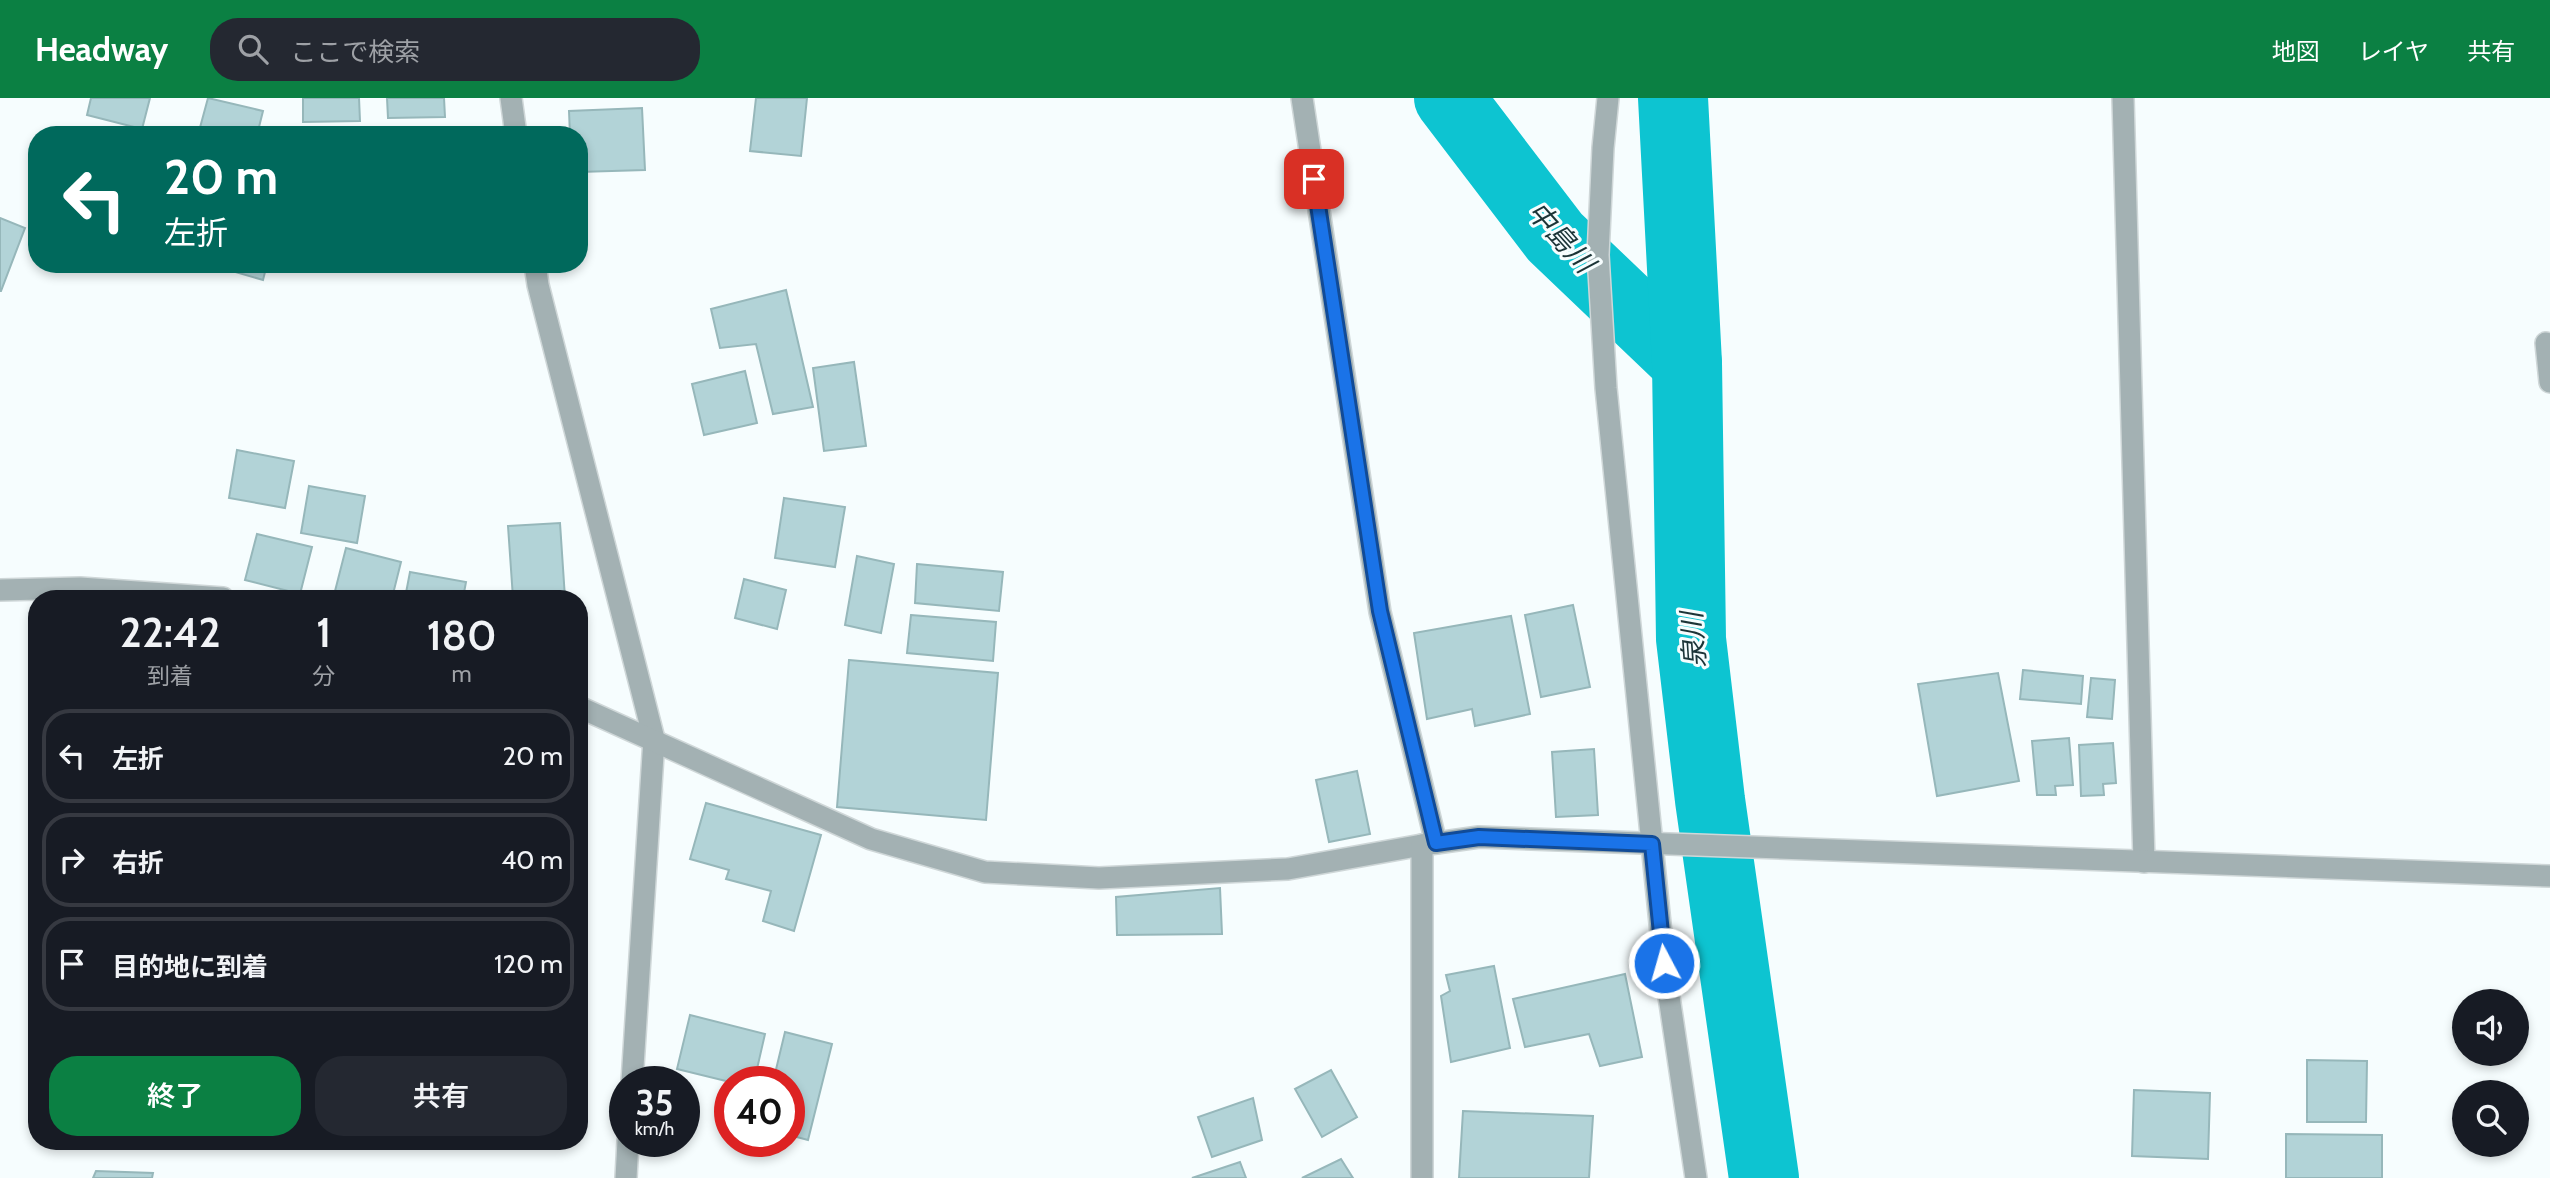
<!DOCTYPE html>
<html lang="ja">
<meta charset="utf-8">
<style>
body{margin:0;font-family:Cabin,"Noto Sans JP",sans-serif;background:#242831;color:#f1f3f6;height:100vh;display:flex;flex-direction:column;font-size:26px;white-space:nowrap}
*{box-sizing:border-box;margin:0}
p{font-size:23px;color:#9ea1a6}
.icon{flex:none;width:38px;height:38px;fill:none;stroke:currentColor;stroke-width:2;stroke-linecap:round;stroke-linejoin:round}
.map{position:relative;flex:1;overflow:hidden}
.sheet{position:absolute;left:28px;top:492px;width:560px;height:560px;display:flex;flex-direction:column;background:#171b24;border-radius:28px;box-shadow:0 4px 10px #0003}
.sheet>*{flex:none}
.banner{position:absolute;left:28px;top:28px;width:560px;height:147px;border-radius:28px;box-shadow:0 4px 10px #0003;background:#00695c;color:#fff;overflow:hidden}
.tools{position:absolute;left:2452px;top:891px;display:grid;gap:14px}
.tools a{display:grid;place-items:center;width:77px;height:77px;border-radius:50%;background:#171b24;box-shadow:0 4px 10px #0003;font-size:35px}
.speed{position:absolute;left:609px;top:968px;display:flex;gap:14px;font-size:35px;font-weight:700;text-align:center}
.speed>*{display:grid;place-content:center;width:91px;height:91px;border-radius:50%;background:#171b24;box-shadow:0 4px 10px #0003;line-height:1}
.speed small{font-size:18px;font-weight:400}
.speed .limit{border:10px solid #d22;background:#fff;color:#111}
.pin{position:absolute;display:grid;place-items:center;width:60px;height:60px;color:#fff;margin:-30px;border-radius:14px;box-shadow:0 4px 10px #0006}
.me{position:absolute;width:77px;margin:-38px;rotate:354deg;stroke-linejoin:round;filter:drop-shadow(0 0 5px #0008)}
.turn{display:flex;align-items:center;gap:24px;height:147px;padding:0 21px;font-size:32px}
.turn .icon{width:91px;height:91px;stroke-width:2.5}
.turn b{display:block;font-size:49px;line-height:60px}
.eta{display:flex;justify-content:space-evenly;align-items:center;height:119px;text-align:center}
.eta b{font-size:42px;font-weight:600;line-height:49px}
.action{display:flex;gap:14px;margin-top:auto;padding:14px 21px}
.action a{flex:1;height:80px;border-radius:28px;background:#0b8043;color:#fff;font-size:28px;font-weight:600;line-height:80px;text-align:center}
.action a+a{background:#242831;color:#f1f3f6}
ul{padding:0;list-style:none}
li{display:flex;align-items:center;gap:21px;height:94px;margin:0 14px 10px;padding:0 7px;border:4px solid #363941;border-radius:28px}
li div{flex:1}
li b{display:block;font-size:26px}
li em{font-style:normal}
header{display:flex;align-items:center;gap:42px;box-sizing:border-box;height:98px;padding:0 35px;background:#0b8043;color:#fff}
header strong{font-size:33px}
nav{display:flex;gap:38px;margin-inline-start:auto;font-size:24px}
.search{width:490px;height:63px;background:#242831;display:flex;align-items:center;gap:18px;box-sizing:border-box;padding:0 24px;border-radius:28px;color:#9ea1a6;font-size:26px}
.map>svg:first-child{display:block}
</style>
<header>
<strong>Headway</strong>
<div class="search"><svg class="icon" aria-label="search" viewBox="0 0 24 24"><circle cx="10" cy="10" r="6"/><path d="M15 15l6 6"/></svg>ここで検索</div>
<nav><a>地図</a><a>レイヤ</a><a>共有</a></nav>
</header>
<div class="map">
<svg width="2550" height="1080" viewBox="0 0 2550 1080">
<rect width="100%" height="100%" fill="#f6fdfe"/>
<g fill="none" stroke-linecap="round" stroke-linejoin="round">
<g stroke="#0dc4d1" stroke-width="70">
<polyline points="1449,0 1555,139 1687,265"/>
<polyline points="1673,0 1687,265 1691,541 1710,702 1764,1080"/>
</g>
</g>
<g fill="#b2d3d7" stroke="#96b7ba" stroke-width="2">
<polygon points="91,0 150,0 142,31 87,17"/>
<polygon points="208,0 263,13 257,37 198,37"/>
<polygon points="303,0 359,0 360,23 303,24"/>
<polygon points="387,0 444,0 445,19 388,20"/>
<polygon points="756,0 807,0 801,58 750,53"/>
<polygon points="642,10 645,72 579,74 579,37 570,37 569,13"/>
<polygon points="0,120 25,130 1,193 0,193"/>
<polygon points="208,166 267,166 263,182"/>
<polygon points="786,192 813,309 773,316 756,246 720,250 711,211"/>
<polygon points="854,264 866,348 824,353 813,270"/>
<polygon points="745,273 757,325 704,337 692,286"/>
<polygon points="237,352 294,363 285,410 229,400"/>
<polygon points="309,388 365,398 357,445 301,435"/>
<polygon points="784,400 845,409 835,469 775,460"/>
<polygon points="560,425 565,500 513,500 508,428"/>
<polygon points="257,436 312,449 300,496 245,482"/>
<polygon points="346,450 401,464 392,500 348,500 334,497"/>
<polygon points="857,458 894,466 881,535 845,527"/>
<polygon points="917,466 1003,474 999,513 915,505"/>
<polygon points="410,474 466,484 463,500 405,500"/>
<polygon points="744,481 786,492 777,531 735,520"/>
<polygon points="1573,507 1590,589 1541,599 1525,517"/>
<polygon points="911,517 996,524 993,563 907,555"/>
<polygon points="1511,518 1530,616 1475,628 1472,611 1427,621 1414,535"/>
<polygon points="849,562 998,575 986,722 837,709"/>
<polygon points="2023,572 2083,578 2081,606 2020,601"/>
<polygon points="1998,575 2019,683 1937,698 1918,586"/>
<polygon points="2091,580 2115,582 2112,621 2087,619"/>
<polygon points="2069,640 2073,687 2055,688 2056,697 2037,697 2032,643"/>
<polygon points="2113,645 2116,685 2103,686 2104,697 2081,698 2079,647"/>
<polygon points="1594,651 1598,717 1556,719 1552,654"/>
<polygon points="1357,673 1370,736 1329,744 1316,682"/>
<polygon points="706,705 821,737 794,833 763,823 771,793 726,781 729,772 690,761"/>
<polygon points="1220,790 1222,836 1117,837 1116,799"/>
<polygon points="1494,868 1510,950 1451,964 1441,898 1450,893 1446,877"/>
<polygon points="1625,876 1642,959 1600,968 1589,936 1525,949 1513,901"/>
<polygon points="690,917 765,936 754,984 730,984 677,971"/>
<polygon points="785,934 832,946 808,1042 789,1037 789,984 773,984"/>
<polygon points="2307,962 2367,963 2366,1024 2307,1024"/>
<polygon points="1331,972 1357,1019 1322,1039 1295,991"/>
<polygon points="2134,992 2210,995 2208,1061 2132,1058"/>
<polygon points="1253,1000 1262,1042 1212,1059 1198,1019"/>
<polygon points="1463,1013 1593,1018 1589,1080 1459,1080"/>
<polygon points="2286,1036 2382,1037 2382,1080 2286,1080"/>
<polygon points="1341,1061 1353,1080 1302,1080"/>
<polygon points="1240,1064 1246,1080 1192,1080"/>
<polygon points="96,1073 153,1075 152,1080 93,1080"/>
</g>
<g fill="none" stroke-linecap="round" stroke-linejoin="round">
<g stroke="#cfd7d8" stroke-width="24">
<g id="minor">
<polyline points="511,0 516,37"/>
<polyline points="1302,0 1380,514 1436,745"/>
<polyline points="1608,0 1603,50 1598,157 1606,290 1664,865 1696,1080"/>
<polyline points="2123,0 2144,764"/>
<polyline points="535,166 538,187 654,641 632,984"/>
<polyline points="2546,245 2550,284"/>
<polyline points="0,492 80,490 223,500"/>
<polyline points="579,609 871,741 985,774 1099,780 1288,771 1422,747 1479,739 2550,778"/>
<polyline points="1422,747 1422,1080"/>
<polyline points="626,1080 628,1043"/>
</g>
</g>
<use href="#minor" stroke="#a3b1b3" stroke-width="21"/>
</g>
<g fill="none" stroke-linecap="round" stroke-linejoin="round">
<g stroke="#114b97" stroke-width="18">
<polyline id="route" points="1314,81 1380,513 1436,745 1479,739 1652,746 1664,865"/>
</g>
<use href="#route" stroke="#1a73e8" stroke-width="12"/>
</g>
<g text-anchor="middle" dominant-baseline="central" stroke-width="6" stroke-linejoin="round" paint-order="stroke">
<g font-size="28" font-style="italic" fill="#1b3437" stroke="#f6fdfe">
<text transform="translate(1561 139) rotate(48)">中島川</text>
<text transform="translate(1693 542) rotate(-94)">泉川</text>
</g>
</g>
</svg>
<div class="tools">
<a><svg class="icon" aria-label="sound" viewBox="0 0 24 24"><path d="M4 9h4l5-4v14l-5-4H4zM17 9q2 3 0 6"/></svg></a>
<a><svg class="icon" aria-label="search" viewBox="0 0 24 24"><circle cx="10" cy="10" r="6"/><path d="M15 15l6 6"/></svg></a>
</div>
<div class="speed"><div>35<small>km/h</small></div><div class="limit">40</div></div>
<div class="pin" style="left:1314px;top:81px;background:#d93025"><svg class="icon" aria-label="arrive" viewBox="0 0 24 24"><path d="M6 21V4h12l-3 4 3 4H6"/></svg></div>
<svg class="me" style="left:1664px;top:865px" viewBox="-20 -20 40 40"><circle r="17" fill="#1a73e8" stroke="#fff" stroke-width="3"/><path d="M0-11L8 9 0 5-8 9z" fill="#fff"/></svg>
<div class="banner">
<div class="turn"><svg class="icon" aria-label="left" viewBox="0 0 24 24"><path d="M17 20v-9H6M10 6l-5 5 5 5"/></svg><div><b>20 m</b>左折</div></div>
</div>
<section class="sheet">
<div class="eta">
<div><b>22:42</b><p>到着</p></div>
<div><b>1</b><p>分</p></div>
<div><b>180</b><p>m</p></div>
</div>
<ul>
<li><svg class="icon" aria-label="left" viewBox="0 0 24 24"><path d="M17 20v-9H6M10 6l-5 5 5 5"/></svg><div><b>左折</b></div><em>20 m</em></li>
<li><svg class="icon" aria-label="right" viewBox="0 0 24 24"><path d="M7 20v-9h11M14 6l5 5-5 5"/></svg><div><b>右折</b></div><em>40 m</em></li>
<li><svg class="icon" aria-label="arrive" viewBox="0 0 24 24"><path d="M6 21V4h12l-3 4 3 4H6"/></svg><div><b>目的地に到着</b></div><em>120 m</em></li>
</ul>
<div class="action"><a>終了</a><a>共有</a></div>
</section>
</div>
